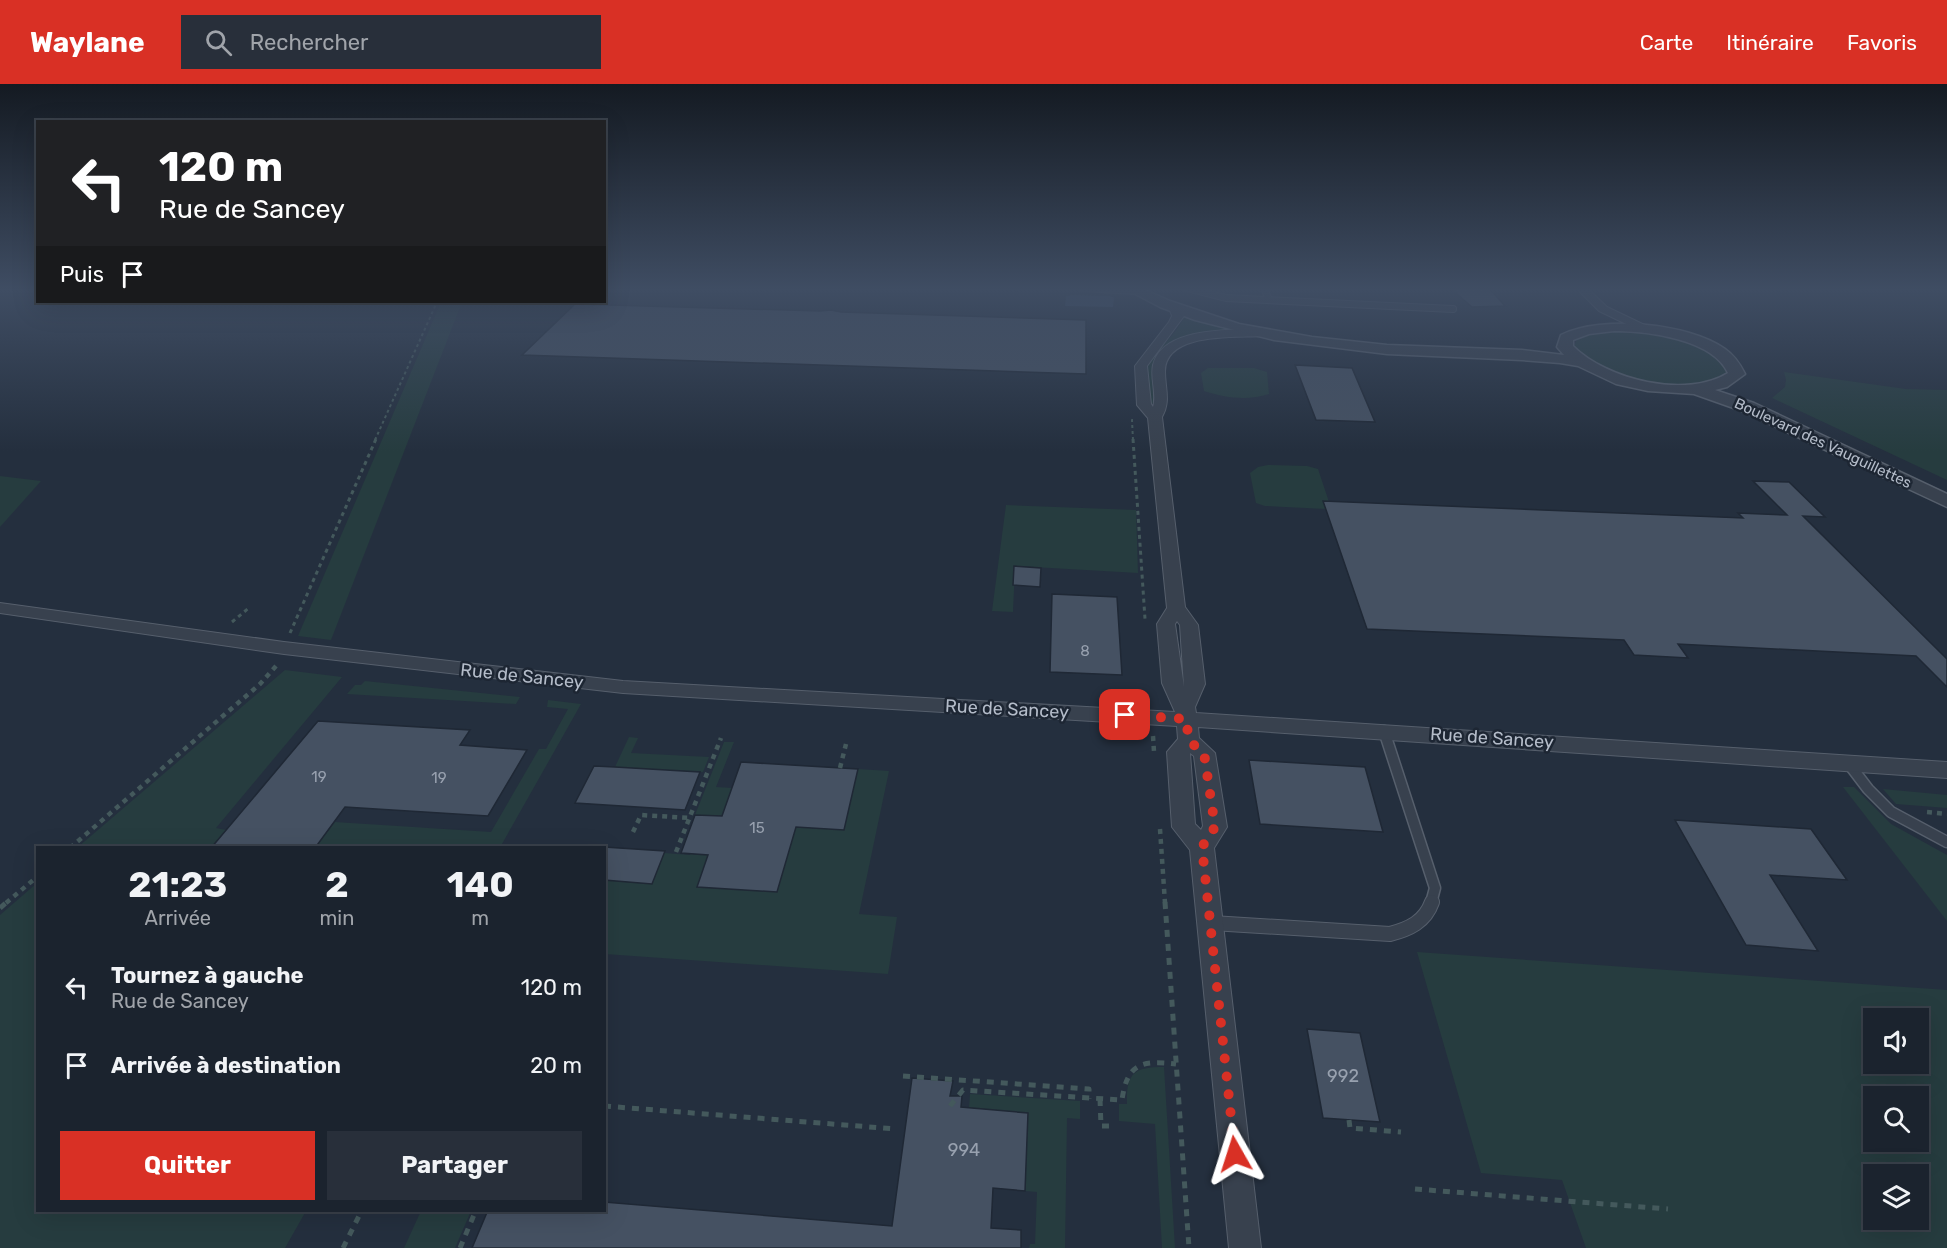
<!DOCTYPE html>
<html lang="fr">
<meta charset="utf-8">
<style>
body{margin:0;font-family:Rubik,sans-serif;background:#282f3a;color:#f1f3f6;height:100vh;display:flex;flex-direction:column;font-size:22px;white-space:nowrap}
*{box-sizing:border-box;margin:0}
p{font-size:20px;color:#a0a4aa}
.icon{flex:none;width:33px;height:33px;fill:none;stroke:currentColor;stroke-width:2;stroke-linecap:round;stroke-linejoin:round}
.map{position:relative;flex:1;overflow:hidden}
.sheet{position:absolute;left:36px;top:762px;width:570px;height:366px;display:flex;flex-direction:column;background:#1b232e;border-radius:0px;box-shadow:0 6px 24px #0002,0 0 0 2px #39404a}
.sheet>*{flex:none}
.banner{position:absolute;left:36px;top:36px;width:570px;height:183px;border-radius:0px;box-shadow:0 6px 24px #0002,0 0 0 2px #39404a;background:#202124;color:#fff;overflow:hidden}
.tools{position:absolute;left:1863px;top:924px;display:grid;gap:12px}
.tools a{display:grid;place-items:center;width:66px;height:66px;border-radius:0px;background:#1b232e;box-shadow:0 6px 24px #0002,0 0 0 2px #39404a;font-size:30px}
.pin{position:absolute;display:grid;place-items:center;width:51px;height:51px;color:#fff;margin:-26px;border-radius:12px;box-shadow:0 3px 9px #0006}
.me{position:absolute;width:66px;margin:-33px;rotate:354deg;stroke-linejoin:round;filter:drop-shadow(0 0 4px #0008)}
.turn{display:flex;align-items:center;gap:21px;height:126px;padding:0 24px;font-size:27px}
.turn .icon{width:78px;height:78px;stroke-width:2.5}
.turn b{display:block;font-size:42px;line-height:51px}
.then{display:flex;align-items:center;height:57px;padding:0 24px;background:#0003;gap:12px;font-size:22px}
.eta{display:flex;justify-content:space-evenly;align-items:center;height:102px;text-align:center}
.eta b{font-size:36px;font-weight:700;line-height:42px}
.action{display:flex;gap:12px;margin-top:auto;padding:12px 24px}
.action a{flex:1;height:69px;border-radius:0px;background:#d93025;color:#fff;font-size:24px;font-weight:700;line-height:69px;text-align:center}
.action a+a{background:#282f3a;color:#f1f3f6}
ul{padding:0;list-style:none}
li{display:flex;align-items:center;gap:18px;height:78px;padding:0 24px}
li div{flex:1}
li b{display:block;font-size:22px}
li em{font-style:normal}
header{display:flex;align-items:center;gap:36px;box-sizing:border-box;height:84px;padding:0 30px;background:#d93025;color:#fff}
header strong{font-size:28px}
nav{display:flex;gap:33px;margin-inline-start:auto;font-size:21px}
.search{width:420px;height:54px;background:#282f3a;display:flex;align-items:center;gap:15px;box-sizing:border-box;padding:0 21px;border-radius:0px;color:#a0a4aa;font-size:22px}
.map>svg:first-child{display:block}
</style>
<header>
<strong>Waylane</strong>
<div class="search"><svg class="icon" aria-label="search" viewBox="0 0 24 24"><circle cx="10" cy="10" r="6"/><path d="M15 15l6 6"/></svg>Rechercher</div>
<nav><a>Carte</a><a>Itinéraire</a><a>Favoris</a></nav>
</header>
<div class="map">
<svg width="1947" height="1164" viewBox="0 0 1947 1164">
<rect width="100%" height="100%" fill="#242f3e"/>
<g fill="#263c3f" fill-rule="evenodd">
<polygon points="441,218 462,218 331,556 298,552"/>
<path d="M1185 229 1246 247 1226 248 1160 268 1155 282 1158 318 1149 320 1147 279C1156 268 1184 242 1185 229Z"/>
<path d="M1622 246C1648 248 1692 252 1714 269 1719 274 1724 282 1728 288 1702 317 1593 296 1574 263L1577 255 1587 250Z"/>
<path d="M1208 284H1254L1267 288 1269 310C1248 317 1225 314 1204 307L1201 289Z"/>
<polygon points="1784,288 1906,305 1947,306 1947,396 1772,314 1785,303 1786,296"/>
<polygon points="1268,381 1307,382 1318,385 1329,418 1323,418 1326,425 1265,422 1256,419 1250,389 1258,383"/>
<polygon points="0,392 41,397 0,443"/>
<polygon points="1006,421 1136,426 1138,489 1015,482 1013,528 992,527"/>
<polygon points="285,586 342,593 216,744 226,746 211,763 78,763"/>
<polygon points="365,597 520,613 516,620 347,610 355,601 361,601"/>
<polygon points="548,616 581,620 502,760 534,763 315,763 335,738 491,748 539,665 546,665 568,625 547,623"/>
<polygon points="629,653 638,654 631,669 709,673 703,688 615,683"/>
<polygon points="724,658 734,658 716,703 733,704 698,803 777,808 796,743 844,745 858,685 889,687 859,830 897,833 888,890 605,870 604,796 652,800 664,769 690,771 705,732 695,731"/>
<polygon points="1843,703 1854,703 1891,740 1947,771 1947,837"/>
<polygon points="1883,705 1947,711 1947,724 1896,720"/>
<polygon points="37,799 38,1126 306,1127 285,1164 0,1164 0,831"/>
<path d="M1417 868 1947 906V1164H1586L1562 1096 1481 1089ZM1874 934H1918V980H1874ZM1874 1012H1918V1058H1874ZM1874 1090H1918V1136H1874Z"/>
<path d="M1164 983 1175 1164H1162L1155 1040 1119 1037V1020H1127C1126 989 1134 983 1164 983Z"/>
<polygon points="970,1010 1080,1017 1080,1035 1067,1034 1065,1164 1029,1164 1030,1160 1035,1160 1037,1108 1025,1107 1028,1029 969,1024"/>
<polygon points="421,1127 471,1127 455,1164 404,1164"/>
</g>
<polygon fill="#394c67" points="1072,211 1110,212 1114,214 1113,223 1065,222 1066,212"/>
<g fill="#455162" stroke="#1f2835" stroke-width="1.5">
<polygon points="1450,204 1489,204 1505,222 1472,223"/>
<polygon points="575,220 820,227 831,226 841,228 1086,236 1086,290 522,271"/>
<polygon points="1295,281 1352,284 1375,338 1316,336"/>
<polygon points="1753,397 1789,398 1825,433 1803,432 1947,575 1947,603 1916,572 1678,560 1688,574 1634,571 1624,556 1367,545 1323,417 1743,434 1738,429 1787,431"/>
<polygon points="1014,482 1041,484 1040,503 1013,501"/>
<polygon points="1052,510 1117,513 1122,591 1050,588"/>
<polygon points="318,637 470,646 460,661 527,666 488,732 345,723 315,764 211,764"/>
<polygon points="1249,676 1365,683 1383,748 1260,740"/>
<polygon points="741,678 858,685 844,746 796,743 777,808 697,803 708,771 681,769 695,731 722,732"/>
<polygon points="594,682 615,683 700,688 685,726 575,719"/>
<polygon points="1675,736 1811,745 1847,796 1770,791 1818,867 1746,861"/>
<polygon points="604,763 665,767 652,800 604,796"/>
<polygon points="1307,945 1360,949 1380,1038 1323,1034"/>
<polygon points="912,994 953,997 950,1012 962,1012 961,1023 1028,1029 1025,1107 993,1104 991,1144 1021,1146 1021,1164 472,1164 488,1126 604,1126 604,1118 892,1142"/>
</g>
<g fill="none" stroke-linecap="round" stroke-linejoin="round">
<g stroke="#565f6c" stroke-width="8">
<g id="service-far2">
<polyline points="1187,204 1226,214 1453,225"/>
<polyline points="1264,204 1269,216"/>
</g>
</g>
<g stroke="#565f6c" stroke-width="13">
<g id="service-far1">
<polyline points="1384,647 1435,804 1431,819"/>
<polyline points="1849,680 1868,705 1891,728 1947,758"/>
</g>
</g>
<g stroke="#565f6c" stroke-width="16">
<path id="service" d="M1212 839 1390 850C1409 845 1425 838 1432 818"/>
</g>
<g stroke="#565f6c" stroke-width="2">
<g id="minor">
<polygon points="1077,204 1136,204 1142,207 1136,210 1082,207"/>
<polygon points="1576,204 1587,204 1607,223 1655,246 1653,249 1645,249 1599,227"/>
<path d="M1175 220 1179 221 1184 232 1147 282 1151 320 1153 323C1157 309 1150 295 1153 281 1163 242 1231 247 1262 244L1268 248 1262 252C1235 254 1166 248 1165 287 1165 305 1171 317 1162 333L1185 523 1198 541 1205 600 1195 623 1196 629 1947 678V694L1198 643 1199 654 1215 669 1227 743 1214 764 1261 1164H1229L1190 766 1172 743 1167 668 1178 655 1177 642 623 609 284 570 0 529V519L284 558 623 597 1175 628 1162 599 1157 540 1167 524 1148 334 1137 321 1135 282 1169 238 1172 232 1169 223ZM1177 537 1180 541 1184 603 1175 540ZM1190 669 1194 672 1203 742 1201 746 1195 740Z"/>
</g>
</g>
<g stroke="#565f6c" stroke-width="3">
<path id="tertiary" d="M1124 204H1141L1170 217 1239 240 1312 253 1387 261 1522 266 1564 271 1557 263 1561 251C1602 231 1688 239 1725 265 1735 272 1740 280 1745 290L1727 303 1715 306 1754 319 1947 410V423L1742 327 1694 310 1648 307 1616 300 1578 282 1560 279 1522 276 1387 270 1274 256 1195 236 1160 223ZM1614 247C1647 247 1713 255 1728 289 1686 315 1607 296 1573 262V256L1589 250Z"/>
</g>
<g stroke="#44595c" stroke-width="2" stroke-dasharray="3 3" stroke-linecap="butt">
<polyline points="375,356 437,218"/>
<polyline points="1133,356 1132,336 1135,336"/>
</g>
<g stroke="#44595c" stroke-width="3" stroke-dasharray="4 4" stroke-linecap="butt">
<polyline points="1133,355 1145,535"/>
<polyline points="232,538 250,523"/>
<polyline points="290,549 376,355"/>
</g>
<g stroke="#44595c" stroke-width="4.5" stroke-dasharray="5 5" stroke-linecap="butt">
<polyline points="1153,652 1154,668"/>
<polyline points="840,684 846,660"/>
<polyline points="1927,728 1947,730"/>
<polyline points="1160,745 1165,819"/>
<polyline points="633,748 641,731 690,734"/>
<polyline points="70,764 260,600 277,581"/>
<polyline points="676,768 721,654"/>
<polyline points="6,819 38,792"/>
</g>
<g stroke="#44595c" stroke-width="5" stroke-dasharray="7 7" stroke-linecap="butt">
<polyline points="1165,818 1189,1164"/>
<polyline points="0,824 7,818"/>
<polyline points="903,992 1089,1005 1089,1015"/>
<polyline points="1100,1015 1101,1042 1111,1042"/>
<polyline points="604,1022 896,1045"/>
<path d="M950 1022 963 1006 1122 1016C1127 979 1142 976 1176 980"/>
<polyline points="1349,1036 1350,1044 1401,1048"/>
<polyline points="1415,1105 1668,1125"/>
<polyline points="343,1164 362,1126"/>
<polyline points="460,1164 476,1126"/>
</g>
<use href="#service-far2" stroke="#38414e" stroke-width="6"/>
<use href="#service-far1" stroke="#38414e" stroke-width="10"/>
<use href="#service" stroke="#38414e" stroke-width="14"/>
<use href="#minor" fill="#38414e" fill-rule="evenodd"/>
<use href="#tertiary" fill="#38414e" fill-rule="evenodd"/>
</g>
<linearGradient id="sky" x2="0" y2="1"><stop stop-color="#141a22"/><stop offset="0.56" stop-color="#3f4d63"/><stop offset="1" stop-color="#3f4d63" stop-opacity="0"/></linearGradient>
<rect width="1947" height="367" fill="url(#sky)"/>
<g fill="none" stroke-linecap="round" stroke-linejoin="round">
<polyline stroke="#d93025" stroke-width="10" stroke-dasharray="0 18" points="1125,631 1186,635 1189,657 1204,669 1215,743 1202,763 1235,1070"/>
</g>
<g text-anchor="middle" dominant-baseline="central" stroke-width="5" stroke-linejoin="round" paint-order="stroke">
<g font-size="15" fill="#b4bcc9" stroke="#1d2633">
<text transform="translate(1823 359) rotate(25)">Boulevard des Vauguillettes</text>
</g>
<g font-size="15" fill="#98a1af">
<text x="1085" y="567">8</text>
<text x="319" y="693">19</text>
<text x="439" y="694">19</text>
<text x="757" y="744">15</text>
</g>
<g font-size="18" fill="#b4bcc9" stroke="#1d2633">
<text transform="translate(522 592) rotate(6)">Rue de Sancey</text>
<text transform="translate(1007 625) rotate(3)">Rue de Sancey</text>
<text transform="translate(1492 654) rotate(4)">Rue de Sancey</text>
</g>
<g font-size="18" fill="#98a1af">
<text x="1343" y="992">992</text>
<text x="964" y="1066">994</text>
</g>
</g>
</svg>
<div class="tools">
<a><svg class="icon" aria-label="sound" viewBox="0 0 24 24"><path d="M4 9h4l5-4v14l-5-4H4zM17 9q2 3 0 6"/></svg></a>
<a><svg class="icon" aria-label="search" viewBox="0 0 24 24"><circle cx="10" cy="10" r="6"/><path d="M15 15l6 6"/></svg></a>
<a><svg class="icon" aria-label="layers" viewBox="0 0 24 24"><path d="M12 4l9 5-9 5-9-5zM3 14l9 5 9-5"/></svg></a>
</div>
<div class="pin" style="left:1125px;top:631px;background:#d93025"><svg class="icon" aria-label="arrive" viewBox="0 0 24 24"><path d="M6 21V4h12l-3 4 3 4H6"/></svg></div>
<svg class="me" style="left:1235px;top:1070px" viewBox="-20 -20 40 40"><path d="M0-17L14 15 0 8-14 15z" fill="#d93025" stroke="#fff" stroke-width="4"/></svg>
<div class="banner">
<div class="turn"><svg class="icon" aria-label="left" viewBox="0 0 24 24"><path d="M17 20v-9H6M10 6l-5 5 5 5"/></svg><div><b>120 m</b>Rue de Sancey</div></div>
<div class="then">Puis<svg class="icon" aria-label="arrive" viewBox="0 0 24 24"><path d="M6 21V4h12l-3 4 3 4H6"/></svg></div>
</div>
<section class="sheet">
<div class="eta">
<div><b>21:23</b><p>Arrivée</p></div>
<div><b>2</b><p>min</p></div>
<div><b>140</b><p>m</p></div>
</div>
<ul>
<li><svg class="icon" aria-label="left" viewBox="0 0 24 24"><path d="M17 20v-9H6M10 6l-5 5 5 5"/></svg><div><b>Tournez à gauche</b><p>Rue de Sancey</p></div><em>120 m</em></li>
<li><svg class="icon" aria-label="arrive" viewBox="0 0 24 24"><path d="M6 21V4h12l-3 4 3 4H6"/></svg><div><b>Arrivée à destination</b></div><em>20 m</em></li>
</ul>
<div class="action"><a>Quitter</a><a>Partager</a></div>
</section>
</div>
